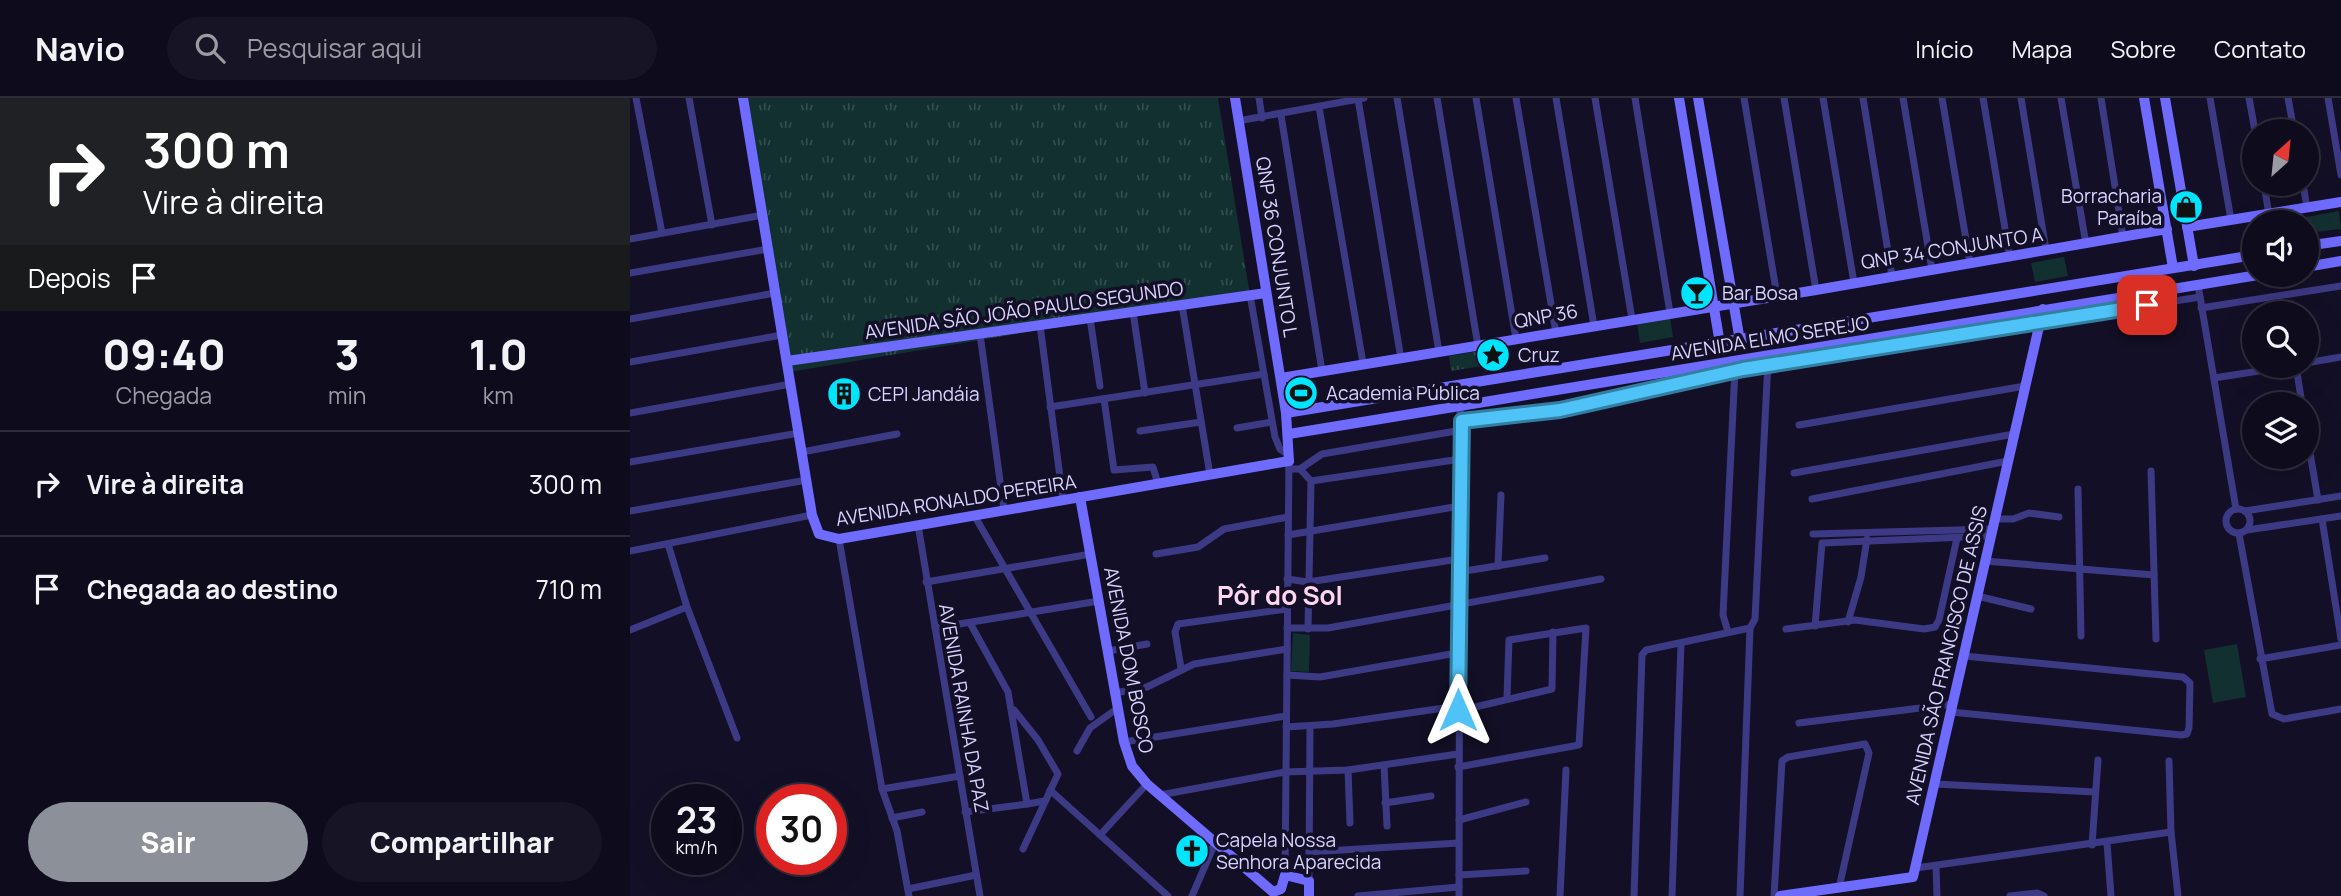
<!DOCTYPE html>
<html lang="pt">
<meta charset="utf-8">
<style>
body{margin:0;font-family:Manrope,sans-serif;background:#171425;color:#f1f3f6;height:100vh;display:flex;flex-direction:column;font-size:26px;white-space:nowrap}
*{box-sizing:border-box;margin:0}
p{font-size:23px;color:#9b9ba3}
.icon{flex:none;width:38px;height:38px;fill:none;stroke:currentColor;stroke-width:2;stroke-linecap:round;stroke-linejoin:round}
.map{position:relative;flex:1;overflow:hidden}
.details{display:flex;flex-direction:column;background:#0e0b1c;width:630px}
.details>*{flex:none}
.guide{background:#202124;color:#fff;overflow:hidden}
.needle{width:46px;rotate:27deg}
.tools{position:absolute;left:1612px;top:21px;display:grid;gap:14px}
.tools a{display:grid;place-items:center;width:77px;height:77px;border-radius:50%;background:#0e0b1c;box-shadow:0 7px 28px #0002,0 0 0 2px #2e2b3b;font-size:35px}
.speed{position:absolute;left:21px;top:686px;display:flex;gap:14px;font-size:35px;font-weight:700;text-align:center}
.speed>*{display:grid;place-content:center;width:91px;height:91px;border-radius:50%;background:#0e0b1c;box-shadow:0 7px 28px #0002,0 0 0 2px #2e2b3b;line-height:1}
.speed small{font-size:18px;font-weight:400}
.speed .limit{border:10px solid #d22;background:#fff;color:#111}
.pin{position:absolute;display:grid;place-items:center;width:60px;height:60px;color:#fff;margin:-30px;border-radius:14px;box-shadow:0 4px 10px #0006}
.me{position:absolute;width:77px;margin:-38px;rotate:0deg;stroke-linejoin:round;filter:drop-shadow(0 0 5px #0008)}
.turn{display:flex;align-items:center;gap:24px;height:147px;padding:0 28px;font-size:32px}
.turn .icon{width:91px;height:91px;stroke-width:2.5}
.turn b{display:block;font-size:49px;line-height:60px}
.then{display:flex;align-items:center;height:66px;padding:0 28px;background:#0003;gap:14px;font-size:26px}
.eta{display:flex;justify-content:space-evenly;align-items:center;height:119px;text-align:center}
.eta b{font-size:42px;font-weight:800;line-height:49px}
.action{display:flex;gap:14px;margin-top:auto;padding:14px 28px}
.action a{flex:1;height:80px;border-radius:42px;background:#8c9099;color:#fff;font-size:28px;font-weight:800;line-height:80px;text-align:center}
.action a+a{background:#171425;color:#f1f3f6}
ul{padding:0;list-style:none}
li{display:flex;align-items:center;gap:21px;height:105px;padding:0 28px;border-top:2px solid #2e2b3b}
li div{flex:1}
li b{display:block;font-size:26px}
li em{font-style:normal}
header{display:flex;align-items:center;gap:42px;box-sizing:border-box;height:98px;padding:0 35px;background:#0e0b1c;border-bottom:2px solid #2e2b3b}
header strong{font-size:33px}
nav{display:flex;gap:38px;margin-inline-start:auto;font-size:24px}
.search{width:490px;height:63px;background:#171425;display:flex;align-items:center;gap:18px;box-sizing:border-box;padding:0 24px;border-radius:38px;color:#9b9ba3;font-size:26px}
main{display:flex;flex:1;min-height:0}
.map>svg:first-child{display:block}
</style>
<header>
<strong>Navio</strong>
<div class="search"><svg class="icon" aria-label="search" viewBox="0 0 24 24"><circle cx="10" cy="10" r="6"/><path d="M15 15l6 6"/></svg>Pesquisar aqui</div>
<nav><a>Início</a><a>Mapa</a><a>Sobre</a><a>Contato</a></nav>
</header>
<main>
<section class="details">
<div class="guide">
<div class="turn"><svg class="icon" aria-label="right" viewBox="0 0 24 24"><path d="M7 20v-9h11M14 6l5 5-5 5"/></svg><div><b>300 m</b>Vire à direita</div></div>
<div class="then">Depois<svg class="icon" aria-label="arrive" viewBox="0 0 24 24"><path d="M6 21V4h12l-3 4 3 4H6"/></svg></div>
</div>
<div class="eta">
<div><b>09:40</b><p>Chegada</p></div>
<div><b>3</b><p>min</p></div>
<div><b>1.0</b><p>km</p></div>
</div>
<ul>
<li><svg class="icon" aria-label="right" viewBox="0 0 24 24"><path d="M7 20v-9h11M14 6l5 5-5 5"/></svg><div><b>Vire à direita</b></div><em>300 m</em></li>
<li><svg class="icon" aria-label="arrive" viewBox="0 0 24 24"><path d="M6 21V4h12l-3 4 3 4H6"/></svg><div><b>Chegada ao destino</b></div><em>710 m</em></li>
</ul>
<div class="action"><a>Sair</a><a>Compartilhar</a></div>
</section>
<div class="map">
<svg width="1711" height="798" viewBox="0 0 1711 798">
<defs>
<pattern id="grass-tufts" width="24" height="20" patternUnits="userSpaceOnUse" patternTransform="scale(1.75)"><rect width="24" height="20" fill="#12302f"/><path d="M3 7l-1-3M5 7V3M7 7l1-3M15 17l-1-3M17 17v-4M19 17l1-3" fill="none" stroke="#344d4e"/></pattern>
</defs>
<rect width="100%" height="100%" fill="#130f26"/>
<g fill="url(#grass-tufts)">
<polygon points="117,0 588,0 620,197 159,274"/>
<polygon points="868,250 870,265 821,273 819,258"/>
</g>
<g fill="#12302f">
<polygon points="1709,113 1711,131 1677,135 1676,124 1671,124 1671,120"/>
<polygon points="1434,159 1438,178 1405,184 1401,165"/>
<polygon points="1040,219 1043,239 1010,245 1007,225"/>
<polygon points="663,535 680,537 679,574 661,573"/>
<polygon points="1607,546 1616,599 1583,605 1574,552"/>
</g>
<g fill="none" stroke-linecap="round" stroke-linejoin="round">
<g stroke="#3d3a85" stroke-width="7">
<polyline points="6,0 32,135"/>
<polyline points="59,0 82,127"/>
<polyline points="629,0 632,20"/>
<polyline points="767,0 809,254"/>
<polyline points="807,0 848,248"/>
<polyline points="846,0 886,241"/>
<polyline points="886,0 926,235"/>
<polyline points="926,0 964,228"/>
<polyline points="965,0 1002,221"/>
<polyline points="1005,0 1040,215"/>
<polyline points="1114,0 1147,198"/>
<polyline points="1154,0 1186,192"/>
<polyline points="1193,0 1224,185"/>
<polyline points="1233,0 1262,178"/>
<polyline points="1273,0 1302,172"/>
<polyline points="1312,0 1340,165"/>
<polyline points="1353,0 1380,160"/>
<polyline points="1391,0 1416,152"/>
<polyline points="1431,0 1456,146"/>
<polyline points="1471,0 1493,139"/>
<polyline points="1580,0 1601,122"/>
<polyline points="1619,0 1625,33"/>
<polyline points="1658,0 1664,33"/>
<polyline points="1698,0 1711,77"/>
<polyline points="728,1 771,261"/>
<polyline points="689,9 733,265"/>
<polyline points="651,17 692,273"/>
<polyline points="608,23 734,0"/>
<polyline points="1634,86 1639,117"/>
<polyline points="1673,86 1677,110"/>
<polyline points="0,141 133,117"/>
<polyline points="0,175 138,151"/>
<polyline points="1568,187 1606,411"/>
<polyline points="620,197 645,339 650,351 659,357"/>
<polyline points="552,207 580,377"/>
<polyline points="1571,210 1711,188"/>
<polyline points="503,214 515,295"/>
<polyline points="460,220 470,288"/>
<polyline points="0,221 145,195"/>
<polyline points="410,227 433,402"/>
<polyline points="350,236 374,412"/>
<polyline points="0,264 152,237"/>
<polyline points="1676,265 1711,259"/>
<polyline points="1666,268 1672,306"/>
<polyline points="1584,280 1661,268"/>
<polyline points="474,301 484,372 523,369 528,386"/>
<polyline points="420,309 634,276"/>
<polyline points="0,315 161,286"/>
<polyline points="832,323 930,312 1113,271 1570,199"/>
<polyline points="1169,327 1395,288"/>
<polyline points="607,330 642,324"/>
<polyline points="1676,331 1688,402"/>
<polyline points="510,333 571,324"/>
<polyline points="172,354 267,336"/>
<polyline points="0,364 169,335"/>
<polyline points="659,371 670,371 692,356 832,332"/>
<polyline points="670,371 681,383 678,531"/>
<polyline points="1521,373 1526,541"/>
<polyline points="1164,375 1384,336"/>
<polyline points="681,383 831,361"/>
<polyline points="1448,391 1451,538"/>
<polyline points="1182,401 1378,363"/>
<circle cx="1608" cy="423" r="12"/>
<polyline points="0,413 177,382"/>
<polyline points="1615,413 1711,398"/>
<polyline points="344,417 461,619"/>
<polyline points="1365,421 1383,421 1399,415 1429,419"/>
<polyline points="1692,421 1711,541"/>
<polyline points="288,427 350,798"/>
<polyline points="1617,432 1711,418"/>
<polyline points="1183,436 1363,431"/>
<polyline points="1609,436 1642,616 1654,621 1711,611"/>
<polyline points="658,437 830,408"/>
<polyline points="209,441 252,691 267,733 279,798"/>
<polyline points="38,446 57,509 107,640"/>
<polyline points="0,453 182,417"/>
<polyline points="526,456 568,449 594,431 658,419"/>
<polyline points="1355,463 1524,477"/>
<polyline points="868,468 871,397"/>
<polyline points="829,474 915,460"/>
<polyline points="657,481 678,484 829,461"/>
<polyline points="296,484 461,456"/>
<polyline points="1347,498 1401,511"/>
<polyline points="1218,524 1231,479 1237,441"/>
<polyline points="340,525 378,594 397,706 415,703"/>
<polyline points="1185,528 1192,445 1361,438"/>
<polyline points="305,530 469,503"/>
<polyline points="657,530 698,530 971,481"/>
<polyline points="1156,531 1225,522 1294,531 1305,529 1309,522 1327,440"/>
<polyline points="0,532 57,509"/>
<polyline points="1098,534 1093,517 1105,271"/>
<polyline points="478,553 517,546"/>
<polyline points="1630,561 1711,547"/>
<polyline points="551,570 545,534 548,526 657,511"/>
<polyline points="657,577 690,579 827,555"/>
<polyline points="485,595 517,589 564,566 657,551"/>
<polyline points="384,612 408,642 428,676 393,751"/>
<polyline points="828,613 922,591 923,534"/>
<polyline points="1321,614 1551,637 1557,636 1559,630 1560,585 1553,579 1334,558"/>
<polyline points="1169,625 1323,606"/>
<polyline points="656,629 703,626 828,608"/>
<polyline points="494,644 656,618"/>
<polyline points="447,653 460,630 488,610"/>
<polyline points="1539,663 1541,734 1548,798"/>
<polyline points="754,667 757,728"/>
<polyline points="828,669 949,647 956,530 879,542 877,599"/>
<polyline points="718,672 720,725"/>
<polyline points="1305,686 1465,694"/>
<polyline points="252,691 330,678"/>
<polyline points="420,692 538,798"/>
<polyline points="530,697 655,674 718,672 828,656"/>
<polyline points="755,705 801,698"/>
<polyline points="335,714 397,706"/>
<polyline points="262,720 292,714"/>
<polyline points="829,722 896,704"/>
<polyline points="470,737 517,686"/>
<polyline points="1477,745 1481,798"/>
<polyline points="1462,747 1468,662"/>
<polyline points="679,754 829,745"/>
<polyline points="1306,768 1307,798"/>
<polyline points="1286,770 1541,734"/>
<polyline points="655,777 659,363"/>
<polyline points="829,777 896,773"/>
<polyline points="679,783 680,629"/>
<polyline points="278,791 346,777"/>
<polyline points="562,798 585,745"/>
<polyline points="728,798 829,789"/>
<polyline points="829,798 830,308"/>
<polyline points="930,798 936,672"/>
<polyline points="1004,798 1012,557 1016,552 1120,530"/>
<polyline points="1042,798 1051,546"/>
<polyline points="1110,798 1120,530 1125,521 1138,263"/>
<polyline points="1144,798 1152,663 1158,659 1235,646 1239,655 1209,790"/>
<polyline points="1380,798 1407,795 1414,798"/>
</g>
<g stroke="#6f6bff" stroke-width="10">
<polyline points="113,0 182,417 189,436 209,441 659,363"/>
<polyline points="605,0 656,315 659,363"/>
<polyline points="1049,0 1090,246"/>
<polyline points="1068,0 1110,243"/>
<polyline points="1514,0 1543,170"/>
<polyline points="1535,0 1564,168"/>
<polyline points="1557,129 1711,104"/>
<polyline points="1676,148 1711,143"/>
<polyline points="1676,169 1711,163"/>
<polyline points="157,263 636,195"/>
<polyline points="651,280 1186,192 1537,131"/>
<polyline points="656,315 1624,157"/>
<polyline points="659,336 1628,177"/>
<polyline points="450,399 494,644 502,668 517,686 643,794 651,791 655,777 679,783 679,798"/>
<polyline points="1150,798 1283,779 1413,211"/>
</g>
</g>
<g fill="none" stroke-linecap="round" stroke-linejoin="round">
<g stroke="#337fa1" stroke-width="18">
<polyline id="route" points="828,612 832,323 930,312 1113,271 1517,207"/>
</g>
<use href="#route" stroke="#4fc3f7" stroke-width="12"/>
</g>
<defs>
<g id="shop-disc" transform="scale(1.75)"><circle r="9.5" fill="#00e5ff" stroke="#130f26"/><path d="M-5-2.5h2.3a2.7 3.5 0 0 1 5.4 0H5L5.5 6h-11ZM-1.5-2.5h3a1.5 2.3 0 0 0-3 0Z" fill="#111"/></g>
<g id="bar-disc" transform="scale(1.75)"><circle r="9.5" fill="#00e5ff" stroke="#130f26"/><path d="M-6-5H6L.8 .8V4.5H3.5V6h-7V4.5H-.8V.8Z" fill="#111"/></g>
<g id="sight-disc" transform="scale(1.75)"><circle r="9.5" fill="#00e5ff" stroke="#130f26"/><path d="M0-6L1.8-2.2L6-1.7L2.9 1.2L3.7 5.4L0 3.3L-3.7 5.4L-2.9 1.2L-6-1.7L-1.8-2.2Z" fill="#111"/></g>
<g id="stadium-disc" transform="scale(1.75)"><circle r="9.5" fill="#00e5ff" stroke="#130f26"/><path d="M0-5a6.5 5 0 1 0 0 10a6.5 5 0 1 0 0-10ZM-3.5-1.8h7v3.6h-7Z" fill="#111"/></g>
<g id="building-disc" transform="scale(1.75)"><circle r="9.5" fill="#00e5ff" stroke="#130f26"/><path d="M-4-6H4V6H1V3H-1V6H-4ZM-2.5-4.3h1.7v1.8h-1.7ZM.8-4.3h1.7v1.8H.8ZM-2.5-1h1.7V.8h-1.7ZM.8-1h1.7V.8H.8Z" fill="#111"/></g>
<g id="church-disc" transform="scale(1.75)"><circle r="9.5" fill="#00e5ff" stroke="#130f26"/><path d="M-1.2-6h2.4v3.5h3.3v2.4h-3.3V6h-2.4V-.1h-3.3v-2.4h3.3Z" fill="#111"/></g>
</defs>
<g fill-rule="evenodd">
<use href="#shop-disc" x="1556" y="109"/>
<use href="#bar-disc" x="1067" y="195"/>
<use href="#sight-disc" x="863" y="257"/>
<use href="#stadium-disc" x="671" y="295"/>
<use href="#building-disc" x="214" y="296"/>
<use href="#church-disc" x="562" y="753"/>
</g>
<g text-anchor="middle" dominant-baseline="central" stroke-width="7" stroke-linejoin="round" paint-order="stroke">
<g font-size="19" fill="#d9d4ff" stroke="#130f26" text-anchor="start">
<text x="1532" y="98" text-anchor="end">Borracharia<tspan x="1532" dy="22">Paraíba</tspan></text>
<text x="1092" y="195">Bar Bosa</text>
<text x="888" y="257">Cruz</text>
<text x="696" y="295">Academia Pública</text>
<text x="238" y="296">CEPI Jandáia</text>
<text x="586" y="742">Capela Nossa<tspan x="586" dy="22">Senhora Aparecida</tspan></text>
</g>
<g font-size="19" fill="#d9d4ff" stroke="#130f26">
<text transform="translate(647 149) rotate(81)">QNP 36 CONJUNTO L</text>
<text transform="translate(1322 150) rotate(-9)">QNP 34 CONJUNTO A</text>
<text transform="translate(394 212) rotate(-8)">AVENIDA SÃO JOÃO PAULO SEGUNDO</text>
<text transform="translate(916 218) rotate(-10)">QNP 36</text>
<text transform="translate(1140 240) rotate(-9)">AVENIDA ELMO SEREJO</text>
<text transform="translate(326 402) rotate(-9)">AVENIDA RONALDO PEREIRA</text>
<text transform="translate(1316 557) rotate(-77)">AVENIDA SÃO FRANCISCO DE ASSIS</text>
<text transform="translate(499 562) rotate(79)">AVENIDA DOM BOSCO</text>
<text transform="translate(334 610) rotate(80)">AVENIDA RAINHA DA PAZ</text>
</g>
<g font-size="26" font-weight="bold" fill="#ffd6f0" stroke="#130f26">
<text x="650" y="497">Pôr do Sol</text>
</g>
</g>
</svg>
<div class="tools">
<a><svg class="needle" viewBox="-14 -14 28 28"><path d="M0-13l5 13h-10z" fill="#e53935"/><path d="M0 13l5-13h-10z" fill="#9b9ba3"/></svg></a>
<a><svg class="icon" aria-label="sound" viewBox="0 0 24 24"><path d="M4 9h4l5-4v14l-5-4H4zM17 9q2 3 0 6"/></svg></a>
<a><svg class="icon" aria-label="search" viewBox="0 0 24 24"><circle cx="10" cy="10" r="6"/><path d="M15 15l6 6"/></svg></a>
<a><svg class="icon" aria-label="layers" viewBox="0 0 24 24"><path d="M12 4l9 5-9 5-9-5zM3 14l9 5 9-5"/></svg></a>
</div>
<div class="speed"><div>23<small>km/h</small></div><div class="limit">30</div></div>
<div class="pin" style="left:1517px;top:207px;background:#d93025"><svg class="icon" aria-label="arrive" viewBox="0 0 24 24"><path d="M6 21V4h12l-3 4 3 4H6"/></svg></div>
<svg class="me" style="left:828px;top:612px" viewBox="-20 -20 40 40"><path d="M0-17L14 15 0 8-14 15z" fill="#4fc3f7" stroke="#fff" stroke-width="4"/></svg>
</div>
</main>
